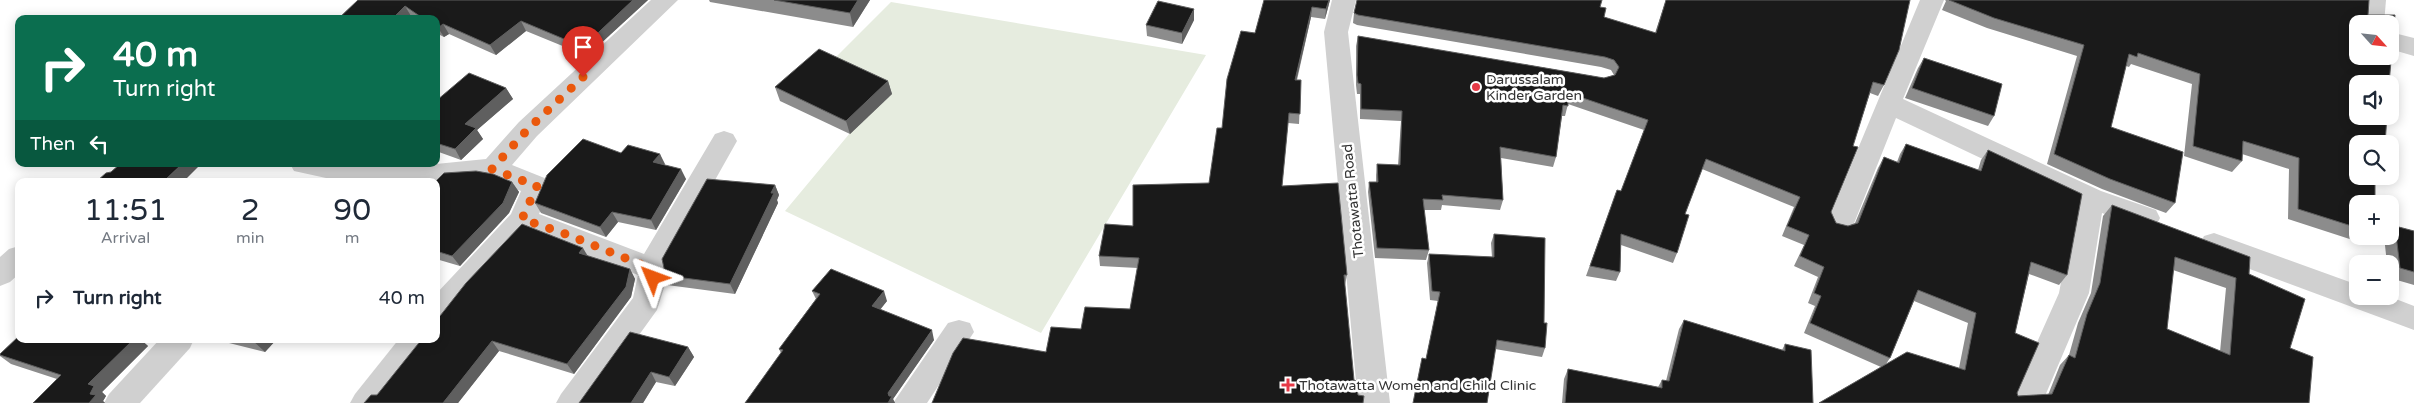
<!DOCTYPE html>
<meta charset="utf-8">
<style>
body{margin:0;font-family:"Varela Round",sans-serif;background:#f2f2f3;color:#1f2937;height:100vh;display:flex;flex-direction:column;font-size:19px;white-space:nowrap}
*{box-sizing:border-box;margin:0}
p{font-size:16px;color:#747a83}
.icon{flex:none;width:28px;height:28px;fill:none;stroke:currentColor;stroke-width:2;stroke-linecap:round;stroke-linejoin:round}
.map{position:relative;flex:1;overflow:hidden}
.drawer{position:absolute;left:15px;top:178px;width:425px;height:165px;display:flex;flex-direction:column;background:#fff;border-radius:10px;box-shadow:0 2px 12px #0003}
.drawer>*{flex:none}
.top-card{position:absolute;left:15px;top:15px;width:425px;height:152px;border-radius:10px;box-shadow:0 2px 12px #0003;background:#0b6e4f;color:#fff;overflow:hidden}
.needle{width:32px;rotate:117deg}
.buttons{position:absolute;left:2349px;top:15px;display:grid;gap:10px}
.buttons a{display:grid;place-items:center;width:50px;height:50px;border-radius:10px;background:#fff;box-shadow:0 2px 12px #0003;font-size:25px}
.pin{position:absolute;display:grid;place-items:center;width:42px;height:42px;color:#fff;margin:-51px -21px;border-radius:50% 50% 50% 0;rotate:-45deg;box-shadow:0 0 5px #0007}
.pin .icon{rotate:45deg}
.me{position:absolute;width:55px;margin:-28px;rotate:314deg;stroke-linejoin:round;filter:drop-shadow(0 0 4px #0008)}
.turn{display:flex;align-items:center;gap:18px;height:105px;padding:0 15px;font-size:22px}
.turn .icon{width:65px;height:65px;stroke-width:2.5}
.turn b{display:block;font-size:35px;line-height:42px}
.then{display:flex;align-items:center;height:48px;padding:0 15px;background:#0003;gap:10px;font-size:19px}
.eta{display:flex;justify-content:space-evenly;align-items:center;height:85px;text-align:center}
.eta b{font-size:30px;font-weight:600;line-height:35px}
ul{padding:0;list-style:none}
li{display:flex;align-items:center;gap:15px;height:70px;padding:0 15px}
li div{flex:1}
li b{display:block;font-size:19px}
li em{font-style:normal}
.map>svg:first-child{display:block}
</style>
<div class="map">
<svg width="2414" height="403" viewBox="0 0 2414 403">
<rect width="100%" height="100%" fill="#fff"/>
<polygon fill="#e6ecdf" points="891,2 1206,55 1041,333 785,211 890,85 831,62"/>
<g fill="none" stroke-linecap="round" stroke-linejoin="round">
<g fill="#d0d0d0" fill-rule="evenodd">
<polygon points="651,0 678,0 537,136 512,165 547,179 551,186 539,214 644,254 715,134 724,131 733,134 737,141 665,269 667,278 657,310 590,403 556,403 561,394 633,298 638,275 528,232 472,292 446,325 436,328 436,294 511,214 521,191 491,179 436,182 358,181 326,178 294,171 290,164 436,164 486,159 519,122"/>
<polygon points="1332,0 1356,0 1348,32 1390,403 1358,403 1324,32"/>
<polygon points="1920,0 1944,0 1903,99 2101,191 2156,210 2160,218 2156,226 2146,229 2102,213 2089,293 2042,403 2010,403 2059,293 2076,203 1896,118 1851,231 1841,234 1831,231 1827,223"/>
<polygon points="2362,0 2386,0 2384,24 2360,24"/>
<polygon points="2390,32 2414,38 2414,56 2390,49"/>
<polygon points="2214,233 2358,285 2358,296 2388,296 2414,306 2414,330 2204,252 2200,244 2204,236"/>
<polygon points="19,246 19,274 10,282 0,286 0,257 9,249"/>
<polygon points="959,320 970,323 974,332 927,403 893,403 948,323"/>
<polygon points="160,339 194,339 190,348 140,403 104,403 109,394"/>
<polygon points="399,339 432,339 428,348 384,403 350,403 355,394"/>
</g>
</g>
<g fill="#8c8c8c" fill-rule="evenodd">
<polygon points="358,0 648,0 587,56 526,31 496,55 449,34 444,37 436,33 436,19 416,19 411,16 408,19 338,19"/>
<polygon points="709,0 870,0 853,27 710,2"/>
<polygon points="1264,0 1330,0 1325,19 1311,17 1297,80 1301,80 1299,124 1288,123 1282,186 1347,275 1345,285 1046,352 1081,329 1130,309 1138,268 1100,266 1099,256 1133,226 1209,183 1222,128 1255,33"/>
<path d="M1666 0 1884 85 1878 96 1870 93 1831 212 1836 223 1848 226 1855 223 1878 168 1884 157 1897 162 1900 154 1906 144 1978 170 1981 160 1988 150 2067 275 2059 285 2029 274 2015 333 2017 393 2018 396 2048 395 2060 365 2069 355 2078 323 2091 293 2103 216 2112 205 2249 274 2290 348 2309 403H1819L1881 367 1804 333 1815 306 1808 303 1818 277 1794 266 1804 245 1782 236 1794 207 1702 169 1685 214 1677 253 1673 263 1621 245 1620 272 1616 281 1586 276 1617 190 1621 191 1644 130 1568 104 1565 116H1562L1556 157 1553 167 1501 158 1503 200 1500 210 1442 205 1441 210H1424L1429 250 1426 260 1375 258 1368 192 1369 182H1376V175L1377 164 1398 165 1401 121 1360 119V94H1357L1356 85V46L1358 36 1604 78 1614 75 1611 70 1601 67 1357 25 1353 23 1354 13 1600 7 1604 17 1655 33ZM2173 270 2226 288 2220 352 2167 329ZM1914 301 1968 323 1959 368 1886 364 1890 358Z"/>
<polygon points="1945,0 2369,0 2358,144 2358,236 2374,236 2365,244 2288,219 2289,169 2242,154 2242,161 2232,172 2184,156 2192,84 2131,64 2129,67 2126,66 2111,127 2175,203 2166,213 2102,189 2047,164 2077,56 1987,28 1942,10 1946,1"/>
<polygon points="1194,20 1182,44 1147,36 1146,25"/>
<polygon points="1924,58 1994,116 1988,126 1905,98 1918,68"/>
<polygon points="888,81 892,94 850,134 780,101 775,87"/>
<polygon points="506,88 513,99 477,130 483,139 461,160 436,151 436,101"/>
<polygon points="621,153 660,154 664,165 686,179 656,230 618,222 606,237 541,213 535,203"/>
<polygon points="436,181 512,182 519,192 509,213 460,266 436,259"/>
<polygon points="775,185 779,195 777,200 778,203 735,294 667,285 661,275"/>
<polygon points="2395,226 2414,231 2414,285 2390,278 2390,264 2387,264 2384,236 2390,236 2390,230"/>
<polygon points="1494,234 1544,323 1545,348 1542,357 1495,349 1487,403 1413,403 1422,358 1426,359 1438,301 1430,300 1427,263 1429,254 1492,257 1491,243"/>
<polygon points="588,256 630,269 635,279 631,297 574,374 499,351 458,403 364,403"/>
<polygon points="812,291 887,301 880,309 934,340 893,399 895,403 745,403 781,353 779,349 816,299"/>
<polygon points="1684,320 1782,350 1785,344 1813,403 1562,403 1564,379 1568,369 1658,387 1662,380 1666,381 1679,329"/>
<polygon points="19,339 140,339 148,346 102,392 106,396 103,401 105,403 33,403 57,379 11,364 0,356 0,354"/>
<polygon points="213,339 277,339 265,352"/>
<polygon points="688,347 694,357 675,386 656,382 643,403 579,403"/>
</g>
<g fill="#5f5f5f">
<polygon points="633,0 648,0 587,56 583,47"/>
<polygon points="858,0 870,0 853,27 850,13"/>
<polygon points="1329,0 1330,0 1325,19 1326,9"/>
<polygon points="405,6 411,16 408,19 392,19"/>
<polygon points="1312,7 1311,17 1294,90 1295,80"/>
<polygon points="1194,9 1194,20 1182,44 1182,33"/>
<polygon points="521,21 526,31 496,55 490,45"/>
<polygon points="443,24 449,34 444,37 438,28"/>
<polygon points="888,81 892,94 850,134 846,121"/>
<polygon points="506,88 513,99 477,130 483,139 461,160 455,149 465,124"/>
<polygon points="660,154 665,164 658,173 653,162"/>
<polygon points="182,164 201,164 184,181 164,181"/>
<polygon points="681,169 686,179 656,230 651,220"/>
<polygon points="512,182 519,192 509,213 460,266 452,256"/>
<polygon points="775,185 779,195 777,200 778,203 735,294 730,284"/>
<polygon points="612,212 618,222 606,237 600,227"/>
<polygon points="583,248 589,258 579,253"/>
<polygon points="630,269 635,279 631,297 574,374 567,364"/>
<polygon points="884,291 887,301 876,315 872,306"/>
<polygon points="932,330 934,340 893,399 895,403 888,403 888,393"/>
<polygon points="134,339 140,339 148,346 102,392 106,396 103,401 105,403 89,403 90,394 88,384"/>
<polygon points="253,339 277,339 265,352 252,340"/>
<polygon points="492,341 499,351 458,403 443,403"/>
<polygon points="688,347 694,357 675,386 669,377"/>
<polygon points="651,372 656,382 643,403 631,403"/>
</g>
<g fill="#1a1a1a" stroke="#5f5f5f" fill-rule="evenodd">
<polygon points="358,0 633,0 583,47 521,21 490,45 443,24 438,28 436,27 436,19 424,19 405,6 392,19 338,19"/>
<polygon points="774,0 858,0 850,13"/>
<polygon points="1264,0 1329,0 1326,9 1312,7 1295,80 1301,80 1300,114 1289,113 1282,186 1338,183 1347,275 1344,275 1354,380 1356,381 1358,395 1364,396 1363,403 932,403 953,353 963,338 1046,352 1051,327 1081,329 1085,307 1130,309 1139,258 1099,256 1105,224 1133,226 1133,185 1209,183 1217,128 1222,128 1227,79 1241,31 1255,33"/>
<path d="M1357 0H1602L1600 7 1606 8 1604 17 1656 33 1666 0H1910L1899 50 1884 85 1873 82 1853 146 1858 147 1831 212 1836 223 1848 226 1858 223 1884 157 1899 163 1906 144 1981 171 1988 150 2082 194 2067 275 2031 262 2015 333 2039 343 2017 393 2018 396 2052 394 2069 355 2075 358 2087 314 2100 283 2112 205 2250 257 2249 274 2305 299 2290 348 2313 357 2309 403H1819L1907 352 1965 370 1976 313 1918 290 1890 358 1810 323 1821 296 1814 293 1824 267 1800 256 1809 235 1787 226 1800 197 1706 159 1685 214 1689 215 1677 253 1621 234 1620 272 1590 266 1617 190 1621 191 1648 120 1568 93V106L1563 105 1556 157 1500 147 1503 200 1442 195 1443 200 1423 199 1429 250 1377 248 1369 182H1378L1377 164 1400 165 1402 111 1361 109V84L1358 83 1357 75 1358 36 1604 78 1615 75 1619 67 1614 60 1605 57 1358 15 1354 13ZM2175 257 2236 278 2230 355 2167 329Z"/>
<path d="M1949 0H2369L2368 15H2395L2389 84H2358V116H2387L2385 144H2358V176H2375V204H2358V228L2298 209 2299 158 2243 141 2242 161 2193 146 2200 74 2138 53 2137 57 2129 54 2111 127 2183 152 2175 203 2110 179 2054 154 2084 45 1994 18ZM2358 24H2390V56H2358Z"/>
<polygon points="1158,1 1194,9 1182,33 1146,25"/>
<polygon points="819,49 888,81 846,121 775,87"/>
<polygon points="1924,58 2002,84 1994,116 1912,88"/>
<polygon points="469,73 506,88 465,124 476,128 455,149 436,143 436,101"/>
<polygon points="583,139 621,153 628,145 660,154 653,162 681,169 651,220 612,212 600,227 535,203 547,175"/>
<polygon points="120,164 182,164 164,181 97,181 106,173 111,172"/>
<polygon points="476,171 493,174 512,182 503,203 452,256 436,251 436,181 444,173"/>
<polygon points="707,179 775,185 771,193 774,193 730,284 661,275 664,268 662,259"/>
<polygon points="522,224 583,248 579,253 630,269 626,287 567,364 492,341 443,403 364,403 371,395 377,395 422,339 436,339 436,317 440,316 466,283"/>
<polygon points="2395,226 2414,231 2414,272 2400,268"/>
<polygon points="1494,234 1545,238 1544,323 1547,323 1545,348 1497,340 1487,403 1413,403 1422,358 1426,359 1440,292 1432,291 1429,254 1494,257"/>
<polygon points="831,269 884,291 872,306 932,330 888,393 889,396 892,396 888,403 745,403 783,350 779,349 820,294 812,291"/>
<polygon points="1684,320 1785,351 1785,344 1811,350 1813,403 1565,403 1568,369 1662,388 1662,380 1669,381"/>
<polygon points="630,332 688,347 669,377 651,372 631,403 579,403"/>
<polygon points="19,336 19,339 134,339 88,384 94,386 90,394 96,395 89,403 33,403 61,375 0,355 0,354"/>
</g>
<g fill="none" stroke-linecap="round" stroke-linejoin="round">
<polyline stroke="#ea580c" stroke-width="9" stroke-dasharray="0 16.2" points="583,77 528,129 492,169 537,186 522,219 563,233 650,268 653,278"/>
</g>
<g fill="#e63946" stroke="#fff" stroke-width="2">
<circle cx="1476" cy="87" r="5"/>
<path d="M1285.5 377.5h5v5h5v5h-5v5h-5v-5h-5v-5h5z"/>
</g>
<g text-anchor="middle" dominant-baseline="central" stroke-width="5" stroke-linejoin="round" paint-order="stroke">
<g font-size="14" fill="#333" stroke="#fff" text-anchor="start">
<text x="1486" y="79">Darussalam<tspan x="1486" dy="16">Kinder Garden</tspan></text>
<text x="1299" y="385">Thotawatta Women and Child Clinic</text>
</g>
<g font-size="14" fill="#333" stroke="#fff">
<text transform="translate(1353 201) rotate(-96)">Thotawatta Road</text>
</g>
</g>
</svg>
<div class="buttons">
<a><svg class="needle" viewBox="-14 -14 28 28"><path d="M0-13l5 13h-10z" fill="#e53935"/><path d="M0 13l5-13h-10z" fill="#747a83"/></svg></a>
<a><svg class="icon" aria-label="sound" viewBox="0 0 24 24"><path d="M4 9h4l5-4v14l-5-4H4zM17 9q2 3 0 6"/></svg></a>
<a><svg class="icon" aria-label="search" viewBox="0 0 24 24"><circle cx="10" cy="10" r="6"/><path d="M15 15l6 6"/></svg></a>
<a>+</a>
<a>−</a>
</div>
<div class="pin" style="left:583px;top:77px;background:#d93025"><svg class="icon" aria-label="arrive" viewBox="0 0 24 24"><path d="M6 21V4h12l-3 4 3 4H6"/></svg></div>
<svg class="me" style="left:653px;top:278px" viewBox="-20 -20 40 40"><path d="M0-17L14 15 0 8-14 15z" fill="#ea580c" stroke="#fff" stroke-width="4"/></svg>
<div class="top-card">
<div class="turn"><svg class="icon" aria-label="right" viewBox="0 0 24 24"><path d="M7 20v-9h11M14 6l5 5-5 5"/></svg><div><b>40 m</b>Turn right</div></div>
<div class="then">Then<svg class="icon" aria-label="left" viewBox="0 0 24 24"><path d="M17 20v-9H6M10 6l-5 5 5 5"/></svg></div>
</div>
<section class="drawer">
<div class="eta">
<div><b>11:51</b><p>Arrival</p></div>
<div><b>2</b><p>min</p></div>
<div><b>90</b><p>m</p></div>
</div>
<ul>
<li><svg class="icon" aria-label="right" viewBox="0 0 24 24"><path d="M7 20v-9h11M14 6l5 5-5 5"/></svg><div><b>Turn right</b></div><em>40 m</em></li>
</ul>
</section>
</div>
